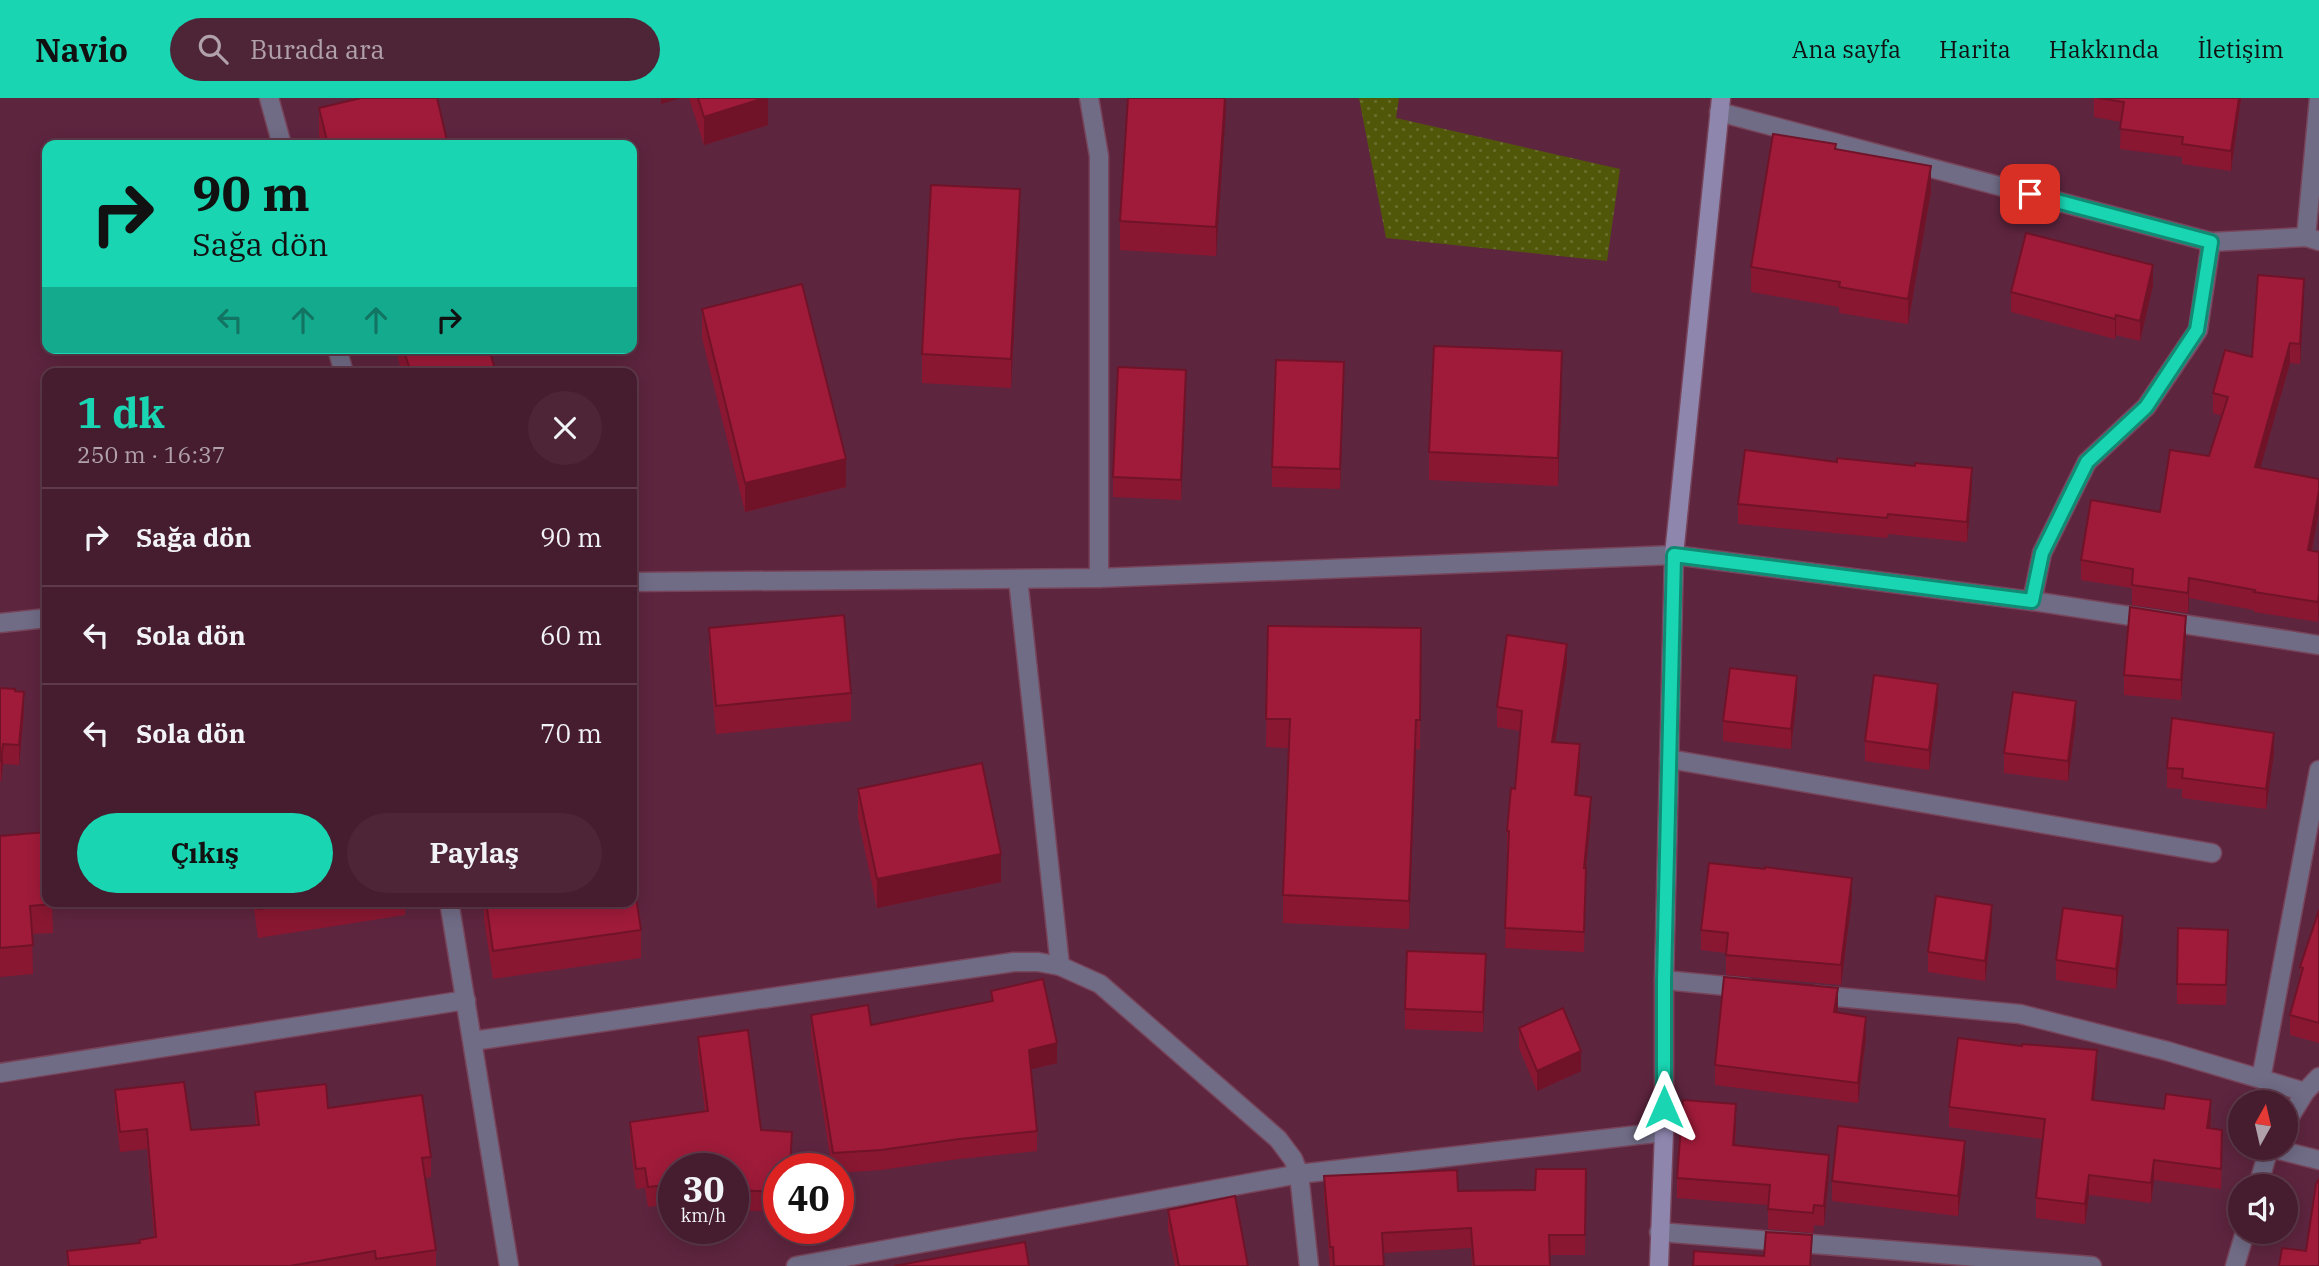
<!DOCTYPE html>
<html lang="tr">
<meta charset="utf-8">
<style>
body{margin:0;font-family:"IBM Plex Serif",serif;background:#4d2537;color:#f1f3f6;height:100vh;display:flex;flex-direction:column;font-size:26px;white-space:nowrap}
*{box-sizing:border-box;margin:0}
p{font-size:23px;color:#b0a1aa}
.icon{flex:none;width:38px;height:38px;fill:none;stroke:currentColor;stroke-width:2;stroke-linecap:round;stroke-linejoin:round}
.map{position:relative;flex:1;overflow:hidden}
.panel{position:absolute;left:42px;top:270px;width:595px;height:539px;display:flex;flex-direction:column;background:#461c2f;border-radius:14px;box-shadow:0 4px 18px #0003,0 0 0 2px #5e3a4b}
.panel>*{flex:none}
.banner{position:absolute;left:42px;top:42px;width:595px;height:214px;border-radius:14px;box-shadow:0 4px 18px #0003,0 0 0 2px #5e3a4b;background:#1ad5b2;color:#111;overflow:hidden}
.needle{width:46px;rotate:8deg}
.buttons{position:absolute;left:2228px;top:992px;display:grid;gap:14px}
.buttons a{display:grid;place-items:center;width:70px;height:70px;border-radius:50%;background:#461c2f;box-shadow:0 4px 18px #0003,0 0 0 2px #5e3a4b;font-size:35px}
.speed{position:absolute;left:658px;top:1055px;display:flex;gap:14px;font-size:35px;font-weight:700;text-align:center}
.speed>*{display:grid;place-content:center;width:91px;height:91px;border-radius:50%;background:#461c2f;box-shadow:0 4px 18px #0003,0 0 0 2px #5e3a4b;line-height:1}
.speed small{font-size:18px;font-weight:400}
.speed .limit{border:10px solid #d22;background:#fff;color:#111}
.pin{position:absolute;display:grid;place-items:center;width:60px;height:60px;color:#fff;margin:-30px;border-radius:14px;box-shadow:0 4px 10px #0006}
.me{position:absolute;width:77px;margin:-38px;rotate:0deg;stroke-linejoin:round;filter:drop-shadow(0 0 5px #0008)}
.turn{display:flex;align-items:center;gap:24px;height:147px;padding:0 35px;font-size:32px}
.turn .icon{width:91px;height:91px;stroke-width:2.5}
.turn b{display:block;font-size:49px;line-height:60px}
.lanes{display:flex;align-items:center;height:66px;padding:0 35px;background:#0003;justify-content:center;gap:35px;direction:ltr}
.lanes .off{opacity:.35}
.round{display:grid;place-items:center;flex:none;width:74px;height:74px;border-radius:37px;background:#4d2537}
.headline{display:flex;align-items:center;justify-content:space-between;height:119px;padding:0 35px}
h1{font-size:42px;font-weight:700;line-height:52px;color:#1ad5b2}
.action{display:flex;gap:14px;margin-top:auto;padding:14px 35px}
.action a{flex:1;height:80px;border-radius:42px;background:#1ad5b2;color:#111;font-size:28px;font-weight:700;line-height:80px;text-align:center}
.action a+a{background:#4d2537;color:#f1f3f6}
ul{padding:0;list-style:none}
li{display:flex;align-items:center;gap:21px;height:98px;padding:0 35px;border-top:2px solid #5e3a4b}
li div{flex:1}
li b{display:block;font-size:26px}
li em{font-style:normal}
header{display:flex;align-items:center;gap:42px;box-sizing:border-box;height:98px;padding:0 35px;background:#1ad5b2;color:#111}
header strong{font-size:33px}
nav{display:flex;gap:38px;margin-inline-start:auto;font-size:24px}
.search{width:490px;height:63px;background:#4d2537;display:flex;align-items:center;gap:18px;box-sizing:border-box;padding:0 24px;border-radius:38px;color:#b0a1aa;font-size:26px}
.map>svg:first-child{display:block}
</style>
<header>
<strong>Navio</strong>
<div class="search"><svg class="icon" aria-label="search" viewBox="0 0 24 24"><circle cx="10" cy="10" r="6"/><path d="M15 15l6 6"/></svg>Burada ara</div>
<nav><a>Ana sayfa</a><a>Harita</a><a>Hakkında</a><a>İletişim</a></nav>
</header>
<div class="map">
<svg width="2319" height="1168" viewBox="0 0 2319 1168">
<defs>
<pattern id="grass-dots" width="8" height="8" patternUnits="userSpaceOnUse" patternTransform="scale(1.75)"><rect width="8" height="8" fill="#505709"/><path d="M2 2h.1M6 6h.1" fill="none" stroke="#6a6f2d" stroke-width="1.8" stroke-linecap="round"/></pattern>
</defs>
<rect width="100%" height="100%" fill="#5e253f"/>
<polygon fill="url(#grass-dots)" points="1359,0 1399,0 1396,20 1620,71 1607,163 1386,140"/>
<g fill="none" stroke-linecap="round" stroke-linejoin="round">
<g stroke="#77455b" stroke-width="21">
<g id="street">
<polyline points="269,0 282,47"/>
<polyline points="1089,0 1099,58 1099,480"/>
<polyline points="1719,14 2211,144 2306,139 2319,143"/>
<polyline points="2306,139 2319,0"/>
<polyline points="337,250 344,275"/>
<polyline points="1018,481 1060,868"/>
<polyline points="632,484 1099,480 1674,457 2032,503 2319,547"/>
<polyline points="2032,503 2042,455 2087,364 2146,309 2198,232 2211,144"/>
<polyline points="0,525 47,520"/>
<polyline points="1669,661 2212,755"/>
<polyline points="449,803 509,1168"/>
<polyline points="1664,882 1747,890"/>
<polyline points="1816,897 2020,916 2167,953 2305,994"/>
<polyline points="473,943 1014,864 1038,864 1060,868 1100,886 1278,1041 1293,1061 1299,1076 1309,1168"/>
<polyline points="0,975 466,902"/>
<polyline points="2261,981 2319,672"/>
<polyline points="2286,1025 2305,994 2319,979"/>
<polyline points="2271,1050 2319,1062"/>
<polyline points="2258,1088 2269,1050"/>
<polyline points="1659,1134 2092,1168"/>
<polyline points="796,1168 1299,1076 1664,1034"/>
<polyline points="2235,1168 2245,1134"/>
</g>
</g>
<g stroke="#77455b" stroke-width="21">
<polyline id="secondary" points="1659,1168 1664,1034 1664,882 1674,457 1721,0"/>
</g>
<use href="#street" stroke="#716c86" stroke-width="18"/>
<use href="#secondary" stroke="#8f86ae" stroke-width="18"/>
</g>
<g fill="#8a1732">
<polygon points="689,0 768,0 768,27 704,47"/>
<polygon points="1226,0 1216,158 1120,152 1120,123"/>
<polygon points="2094,0 2241,0 2231,73 2182,66 2182,59 2120,51 2121,24 2094,19"/>
<polygon points="319,10 448,47 321,47 319,38"/>
<polygon points="1836,51 1931,93 1908,226 1839,215 1839,209 1751,194 1751,169"/>
<polygon points="1020,120 1011,290 922,285 922,256"/>
<polygon points="2153,187 2140,243 2116,237 2115,241 2011,214 2011,194"/>
<polygon points="2304,201 2300,266 2290,265 2260,370 2319,413 2312,453 2319,454 2318,524 2254,514 2254,512 2189,500 2188,515 2132,507 2132,490 2081,482 2081,462 2160,414 2209,358 2222,318 2213,315 2213,295 2252,259"/>
<polygon points="702,211 846,389 745,414 702,240"/>
<polygon points="395,250 489,250 496,275 402,275"/>
<polygon points="1562,282 1558,388 1429,382 1429,354"/>
<polygon points="1344,284 1340,391 1272,389 1272,369"/>
<polygon points="1186,292 1181,402 1113,399 1113,379"/>
<polygon points="1837,364 1915,368 1972,390 1967,444 1888,436 1887,440 1738,426 1738,406"/>
<polygon points="1268,528 1421,530 1420,651 1416,651 1409,831 1283,825 1283,797 1289,650 1266,649"/>
<polygon points="709,530 851,595 851,623 716,636 709,558"/>
<polygon points="2186,538 2181,602 2124,597 2124,577"/>
<polygon points="1567,566 1555,644 1580,667 1577,697 1591,719 1586,770 1584,854 1505,850 1508,753 1507,753 1507,733 1515,691 1520,633 1497,629 1497,609"/>
<polygon points="0,590 15,593 24,614 19,667 3,666 1,683 0,683"/>
<polygon points="1797,598 1791,651 1723,643 1723,623"/>
<polygon points="1938,606 1929,672 1865,663 1865,643"/>
<polygon points="2076,623 2068,683 2004,675 2004,655"/>
<polygon points="2274,655 2266,711 2182,700 2182,691 2167,690 2167,670"/>
<polygon points="858,691 1001,784 877,810 858,720"/>
<polygon points="0,738 52,803 53,835 32,836 33,876 0,879"/>
<polygon points="1852,800 1841,887 1726,877 1726,855 1701,852 1701,832"/>
<polygon points="253,803 405,803 405,817 258,840"/>
<polygon points="484,803 632,803 641,832 641,860 493,881 484,821"/>
<polygon points="2319,812 2319,945 2290,937 2290,917 2300,880 2300,869"/>
<polygon points="1992,827 1985,883 1928,874 1928,854"/>
<polygon points="2123,838 2116,891 2056,882 2056,862"/>
<polygon points="2228,852 2226,907 2177,906 2177,886"/>
<polygon points="1486,876 1483,934 1405,931 1405,911"/>
<polygon points="991,893 1057,965 1031,971 1037,1033 1037,1053 959,1061 881,1072 838,1075 838,1071 832,1071 811,937 811,917 871,927 991,904"/>
<polygon points="1838,910 1837,915 1866,939 1858,1005 1715,987 1715,967"/>
<polygon points="1519,930 1581,973 1537,993 1519,950"/>
<polygon points="698,939 761,1032 792,1054 791,1071 779,1071 779,1114 733,1112 733,1071 674,1071 674,1106 648,1109 645,1090 636,1091 630,1044 630,1024 705,1013 698,959"/>
<polygon points="2097,972 2094,1002 2211,1022 2210,1030 2222,1052 2221,1091 2154,1082 2151,1105 2089,1097 2085,1126 2036,1120 2036,1100 2043,1041 1949,1029 1949,1009"/>
<polygon points="115,992 191,1032 256,1027 255,1014 255,994 328,1010 431,1059 431,1079 425,1080 436,1152 436,1168 67,1168 67,1153 139,1145 154,1139 147,1051 120,1054 115,1013"/>
<polygon points="1736,1026 1735,1047 1829,1077 1824,1128 1814,1127 1813,1135 1768,1131 1768,1107 1677,1100 1677,1080"/>
<polygon points="1965,1063 1958,1118 1832,1103 1832,1083"/>
<polygon points="1586,1071 1585,1157 1550,1157 1550,1168 1472,1168 1471,1150 1383,1155 1384,1168 1330,1168 1324,1098 1324,1078 1458,1093 1535,1092"/>
<polygon points="1168,1112 1248,1168 1175,1168 1168,1132"/>
</g>
<g fill="#701329">
<polygon points="661,0 681,0 661,6"/>
<polygon points="764,0 768,0 768,27 704,47 704,19"/>
<polygon points="1225,0 1226,0 1226,13 1216,158 1216,129"/>
<polygon points="2239,0 2241,0 2231,73 2231,53"/>
<polygon points="1931,68 1931,93 1908,226 1908,201"/>
<polygon points="1020,91 1020,120 1011,290 1011,261"/>
<polygon points="2153,167 2153,187 2140,243 2140,223"/>
<polygon points="2304,181 2304,201 2300,266 2300,246"/>
<polygon points="2116,217 2116,237 2115,241 2115,221"/>
<polygon points="2290,245 2290,265 2255,389 2255,369"/>
<polygon points="1562,253 1562,282 1558,388 1558,360"/>
<polygon points="1344,264 1344,284 1340,391 1340,371"/>
<polygon points="1186,272 1186,292 1181,402 1181,382"/>
<polygon points="846,361 846,389 745,414 745,385"/>
<polygon points="1972,370 1972,390 1967,444 1967,424"/>
<polygon points="2319,393 2319,413 2308,472 2308,452"/>
<polygon points="2189,480 2189,500 2188,515 2188,495"/>
<polygon points="2319,495 2319,515 2318,524 2318,504"/>
<polygon points="2186,518 2186,538 2181,602 2181,582"/>
<polygon points="1567,546 1567,566 1552,664 1552,644"/>
<polygon points="1797,578 1797,598 1791,651 1791,631"/>
<polygon points="1938,586 1938,606 1929,672 1929,652"/>
<polygon points="24,594 24,614 19,667 19,647"/>
<polygon points="2076,603 2076,623 2068,683 2068,663"/>
<polygon points="1416,622 1416,651 1409,831 1409,803"/>
<polygon points="2274,635 2274,655 2266,711 2266,691"/>
<polygon points="3,646 3,666 1,683 1,663"/>
<polygon points="1580,646 1580,667 1575,717 1575,697"/>
<polygon points="1591,699 1591,719 1584,790 1584,770"/>
<polygon points="1001,756 1001,784 877,810 877,781"/>
<polygon points="1852,780 1852,800 1841,887 1841,867"/>
<polygon points="1992,807 1992,827 1985,883 1985,863"/>
<polygon points="2123,818 2123,838 2116,891 2116,871"/>
<polygon points="1486,856 1486,876 1483,934 1483,914"/>
<polygon points="1838,890 1838,910 1834,935 1834,914"/>
<polygon points="1866,919 1866,939 1858,1005 1858,985"/>
<polygon points="1057,945 1057,965 1029,972 1029,952"/>
<polygon points="2097,952 2097,972 2092,1022 2092,1002"/>
<polygon points="1581,953 1581,973 1537,993 1537,973"/>
<polygon points="2211,1002 2211,1022 2207,1050 2207,1030"/>
<polygon points="1736,1006 1736,1026 1733,1067 1733,1047"/>
<polygon points="1965,1043 1965,1063 1958,1118 1958,1098"/>
<polygon points="1829,1057 1829,1077 1824,1128 1824,1108"/>
<polygon points="2154,1062 2154,1082 2151,1105 2151,1085"/>
<polygon points="2089,1077 2089,1097 2085,1126 2085,1106"/>
</g>
<g fill="#a01b3a" stroke="#701329" stroke-width="2">
<polygon points="361,0 437,0 448,47 328,47 319,10"/>
<polygon points="698,0 764,0 704,19"/>
<polygon points="1128,0 1225,0 1216,129 1120,123"/>
<polygon points="2098,0 2239,0 2231,53 2182,46 2183,39 2120,31 2124,4"/>
<polygon points="1773,36 1836,46 1835,51 1931,68 1908,201 1839,189 1840,184 1751,169"/>
<polygon points="931,87 1020,91 1011,261 922,256"/>
<polygon points="2026,135 2153,167 2140,223 2116,217 2115,221 2011,194"/>
<polygon points="2258,177 2304,181 2300,246 2290,245 2255,369 2319,381 2319,393 2308,452 2319,454 2319,495 2318,504 2254,494 2255,492 2189,480 2188,495 2132,487 2133,471 2081,462 2091,402 2160,414 2170,352 2209,358 2228,299 2213,295 2225,252 2252,259"/>
<polygon points="802,186 846,361 745,385 702,211"/>
<polygon points="1434,248 1562,253 1558,360 1429,354"/>
<polygon points="403,250 489,250 496,275 411,275"/>
<polygon points="1276,262 1344,264 1340,371 1272,369"/>
<polygon points="1118,269 1186,272 1181,382 1113,379"/>
<polygon points="1745,352 1837,364 1837,360 1915,368 1915,365 1972,370 1967,424 1888,416 1887,420 1738,406"/>
<polygon points="2130,509 2186,518 2181,582 2124,577"/>
<polygon points="844,517 851,595 716,608 709,530"/>
<polygon points="1268,528 1421,530 1420,622 1416,622 1409,803 1283,797 1290,621 1266,621"/>
<polygon points="1507,537 1567,546 1552,644 1580,646 1575,697 1591,699 1584,770 1586,770 1584,834 1505,830 1509,733 1507,733 1511,690 1515,691 1522,613 1497,609"/>
<polygon points="1730,570 1797,578 1791,631 1723,623"/>
<polygon points="1874,577 1938,586 1929,652 1865,643"/>
<polygon points="0,590 15,591 15,593 24,594 19,647 3,646 1,663 0,663"/>
<polygon points="2013,594 2076,603 2068,663 2004,655"/>
<polygon points="2172,620 2274,635 2266,691 2182,680 2183,671 2167,670"/>
<polygon points="982,665 1001,756 877,781 858,691"/>
<polygon points="46,734 47,803 52,803 53,806 30,808 33,847 0,850 0,738"/>
<polygon points="1709,765 1765,771 1765,769 1852,780 1841,867 1726,857 1728,835 1701,832"/>
<polygon points="632,772 641,832 493,853 486,803 632,803"/>
<polygon points="1936,798 1992,807 1985,863 1928,854"/>
<polygon points="257,803 308,803 258,811"/>
<polygon points="2063,810 2123,818 2116,871 2056,862"/>
<polygon points="2319,812 2319,925 2290,917 2303,870 2300,869"/>
<polygon points="2178,830 2228,832 2226,887 2177,886"/>
<polygon points="1407,853 1486,856 1483,914 1405,911"/>
<polygon points="1724,879 1838,890 1834,914 1866,919 1858,985 1715,967"/>
<polygon points="1043,881 1057,945 1029,952 1037,1033 959,1041 881,1052 833,1055 811,917 868,907 871,927 993,903 991,893"/>
<polygon points="1563,910 1581,953 1537,973 1519,930"/>
<polygon points="748,932 761,1032 792,1034 790,1071 779,1071 779,1094 733,1092 733,1071 674,1071 674,1086 648,1089 645,1070 636,1071 630,1024 708,1013 698,939"/>
<polygon points="1958,940 2022,948 2022,946 2097,952 2092,1002 2164,1011 2166,996 2211,1002 2207,1030 2222,1032 2221,1071 2154,1062 2151,1085 2089,1077 2085,1106 2036,1100 2045,1021 1949,1009"/>
<polygon points="184,984 191,1032 259,1027 255,994 326,986 328,1010 422,997 431,1059 422,1060 436,1152 376,1161 375,1153 290,1168 69,1168 67,1153 140,1145 139,1142 156,1139 147,1031 120,1034 115,992"/>
<polygon points="1683,1002 1736,1006 1733,1047 1829,1057 1824,1108 1814,1107 1813,1115 1768,1111 1770,1087 1677,1080"/>
<polygon points="1838,1028 1965,1043 1958,1098 1832,1083"/>
<polygon points="1536,1071 1586,1071 1585,1137 1549,1137 1550,1168 1474,1168 1471,1130 1382,1135 1384,1168 1334,1168 1333,1149 1330,1149 1324,1078 1457,1072 1458,1093 1535,1092"/>
<polygon points="2319,1081 2319,1168 2279,1168 2282,1150 2306,1153 2316,1086"/>
<polygon points="1235,1098 1248,1168 1179,1168 1168,1112"/>
<polygon points="1766,1134 1812,1137 1810,1168 1693,1168 1694,1153 1764,1158"/>
<polygon points="1025,1144 1029,1168 894,1168"/>
</g>
<g fill="none" stroke-linecap="round" stroke-linejoin="round">
<g stroke="#118a74" stroke-width="18">
<polyline id="route" points="1664,1009 1664,883 1674,457 2032,503 2042,455 2087,364 2146,309 2197,232 2211,144 2030,96"/>
</g>
<use href="#route" stroke="#1ad5b2" stroke-width="12"/>
</g>
</svg>
<div class="buttons">
<a><svg class="needle" viewBox="-14 -14 28 28"><path d="M0-13l5 13h-10z" fill="#e53935"/><path d="M0 13l5-13h-10z" fill="#b0a1aa"/></svg></a>
<a><svg class="icon" aria-label="sound" viewBox="0 0 24 24"><path d="M4 9h4l5-4v14l-5-4H4zM17 9q2 3 0 6"/></svg></a>
</div>
<div class="speed"><div>30<small>km/h</small></div><div class="limit">40</div></div>
<div class="pin" style="left:2030px;top:96px;background:#d93025"><svg class="icon" aria-label="arrive" viewBox="0 0 24 24"><path d="M6 21V4h12l-3 4 3 4H6"/></svg></div>
<svg class="me" style="left:1664px;top:1009px" viewBox="-20 -20 40 40"><path d="M0-17L14 15 0 8-14 15z" fill="#1ad5b2" stroke="#fff" stroke-width="4"/></svg>
<div class="banner">
<div class="turn"><svg class="icon" aria-label="right" viewBox="0 0 24 24"><path d="M7 20v-9h11M14 6l5 5-5 5"/></svg><div><b>90 m</b>Sağa dön</div></div>
<div class="lanes"><svg class="icon off" aria-label="left" viewBox="0 0 24 24"><path d="M17 20v-9H6M10 6l-5 5 5 5"/></svg><svg class="icon off" aria-label="ahead" viewBox="0 0 24 24"><path d="M12 20V5M6 11l6-6 6 6"/></svg><svg class="icon off" aria-label="ahead" viewBox="0 0 24 24"><path d="M12 20V5M6 11l6-6 6 6"/></svg><svg class="icon" aria-label="right" viewBox="0 0 24 24"><path d="M7 20v-9h11M14 6l5 5-5 5"/></svg></div>
</div>
<section class="panel">
<div class="headline"><div><h1>1 dk</h1><p>250 m · 16:37</p></div><a class="round"><svg class="icon" aria-label="close" viewBox="0 0 24 24"><path d="M6 6l12 12M18 6L6 18"/></svg></a></div>
<ul>
<li><svg class="icon" aria-label="right" viewBox="0 0 24 24"><path d="M7 20v-9h11M14 6l5 5-5 5"/></svg><div><b>Sağa dön</b></div><em>90 m</em></li>
<li><svg class="icon" aria-label="left" viewBox="0 0 24 24"><path d="M17 20v-9H6M10 6l-5 5 5 5"/></svg><div><b>Sola dön</b></div><em>60 m</em></li>
<li><svg class="icon" aria-label="left" viewBox="0 0 24 24"><path d="M17 20v-9H6M10 6l-5 5 5 5"/></svg><div><b>Sola dön</b></div><em>70 m</em></li>
</ul>
<div class="action"><a>Çıkış</a><a>Paylaş</a></div>
</section>
</div>
